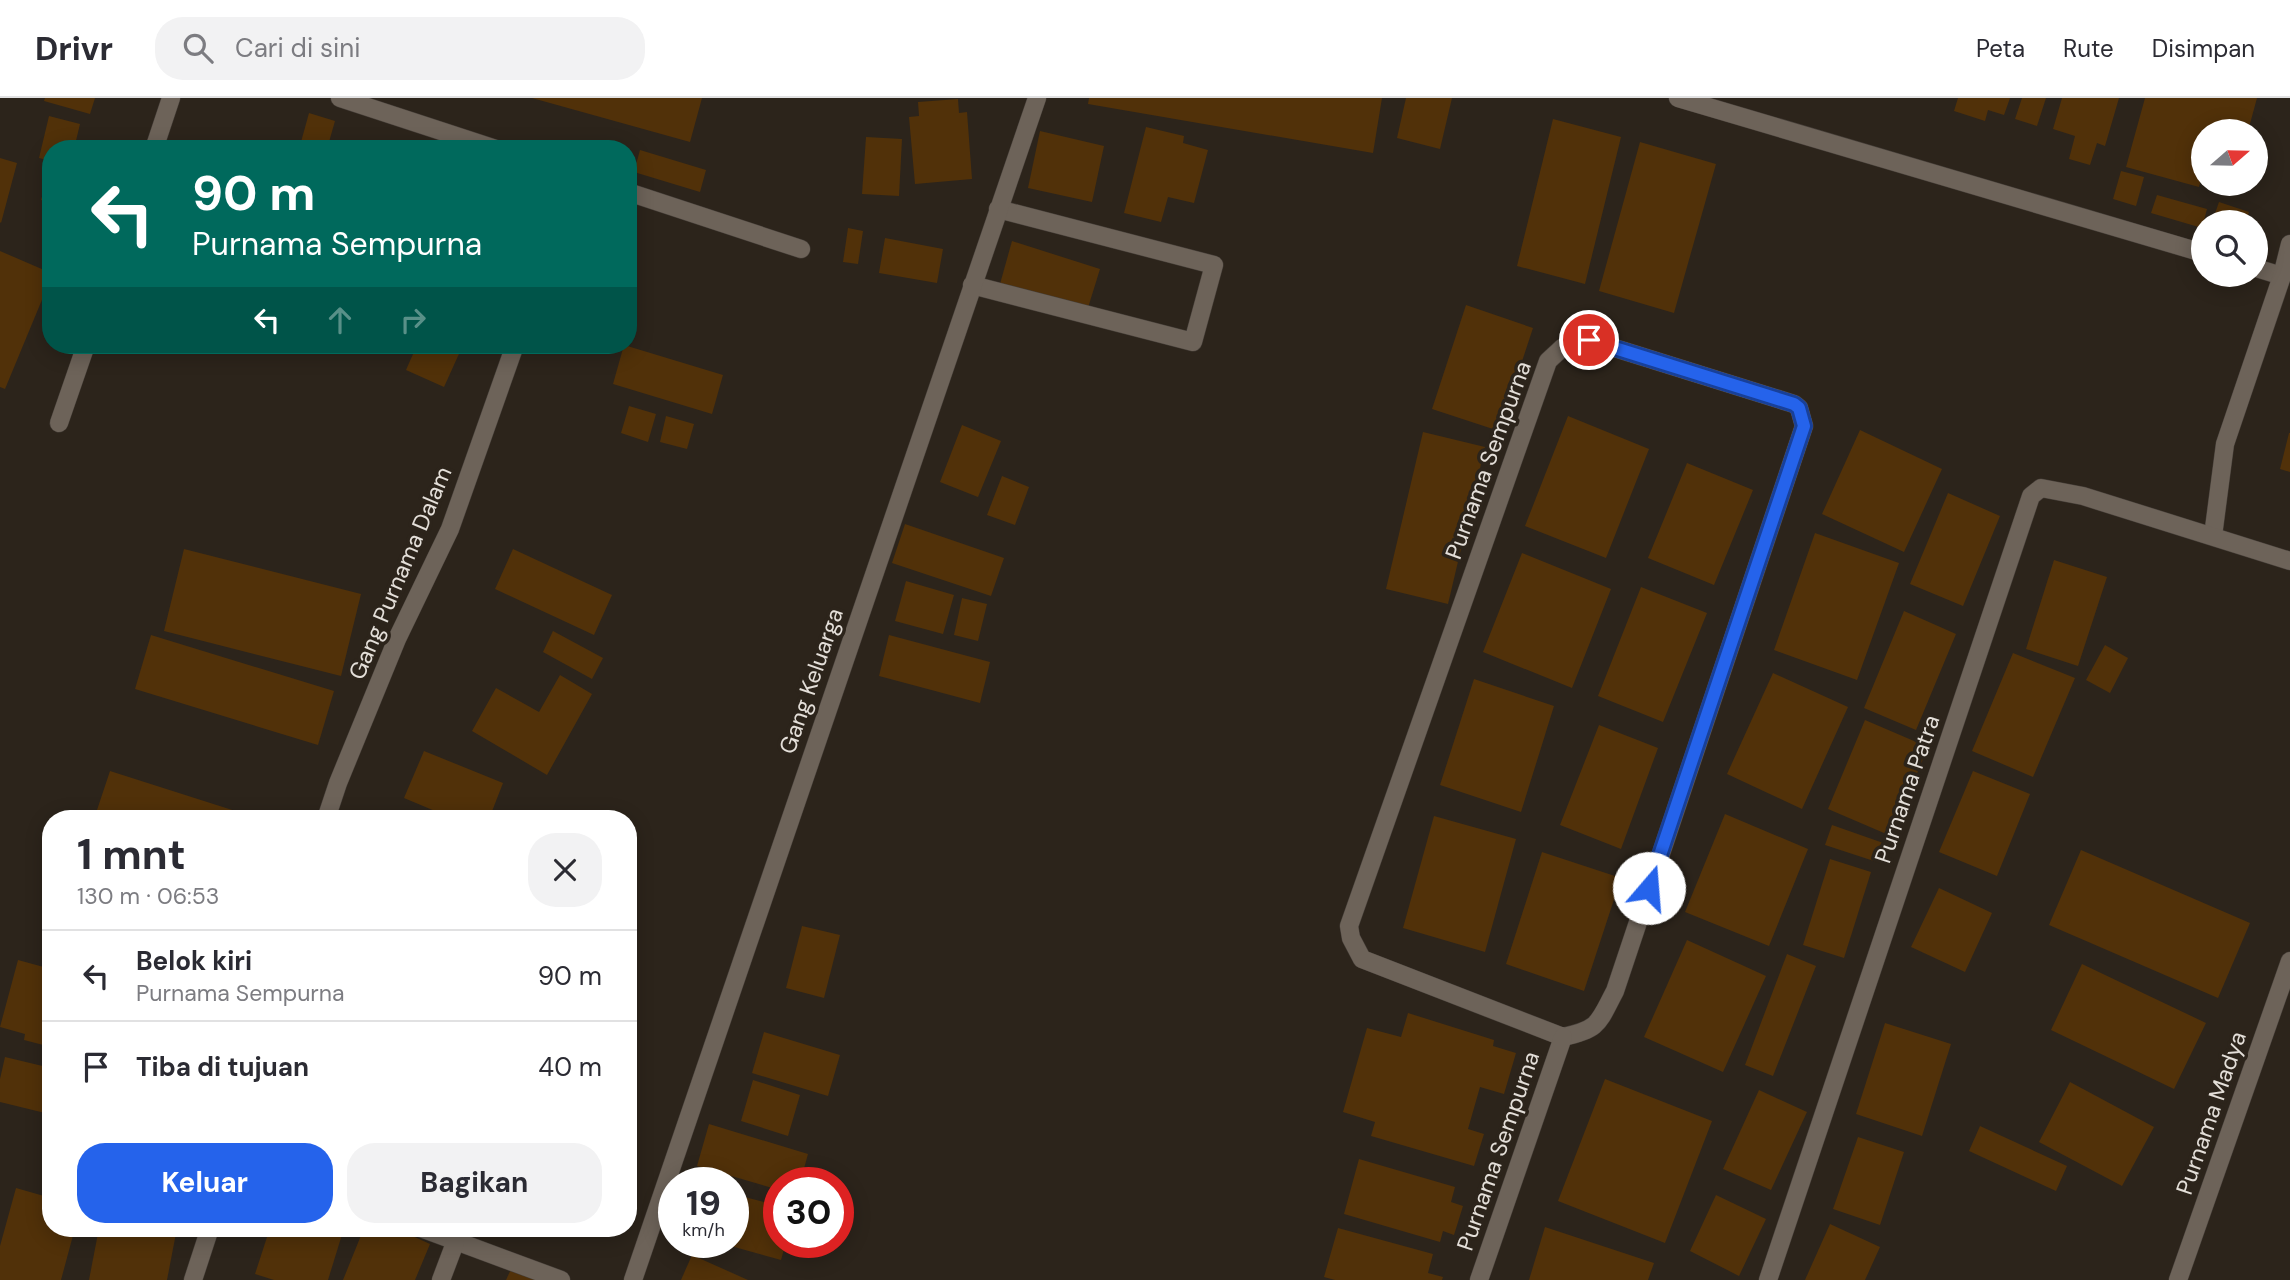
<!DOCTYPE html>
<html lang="id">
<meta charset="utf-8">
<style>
body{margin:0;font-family:"DM Sans",sans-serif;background:#f2f2f3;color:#2b2b33;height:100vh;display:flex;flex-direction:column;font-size:26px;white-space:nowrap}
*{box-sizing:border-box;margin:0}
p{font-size:23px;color:#7c7c81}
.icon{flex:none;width:38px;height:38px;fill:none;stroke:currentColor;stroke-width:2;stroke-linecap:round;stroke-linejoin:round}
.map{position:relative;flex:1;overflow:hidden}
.details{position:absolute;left:42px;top:712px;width:595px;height:427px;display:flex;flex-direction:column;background:#fff;border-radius:28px;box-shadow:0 4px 18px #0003}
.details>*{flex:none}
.banner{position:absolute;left:42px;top:42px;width:595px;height:214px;border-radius:28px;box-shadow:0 4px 18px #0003;background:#00695c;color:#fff;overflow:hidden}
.needle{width:46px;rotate:70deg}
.buttons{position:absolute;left:2191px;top:21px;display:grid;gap:14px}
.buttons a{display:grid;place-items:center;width:77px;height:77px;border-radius:50%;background:#fff;box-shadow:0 4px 18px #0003;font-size:35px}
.speed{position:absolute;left:658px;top:1069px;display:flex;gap:14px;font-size:35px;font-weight:700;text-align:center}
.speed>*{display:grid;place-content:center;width:91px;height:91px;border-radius:50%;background:#fff;box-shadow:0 4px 18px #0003;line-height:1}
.speed small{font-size:18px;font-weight:400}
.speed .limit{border:10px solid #d22;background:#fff;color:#111}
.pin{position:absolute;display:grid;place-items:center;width:60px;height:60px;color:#fff;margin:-30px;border:4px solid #fff;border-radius:50%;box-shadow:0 2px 7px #0007}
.me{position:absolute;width:77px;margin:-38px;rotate:18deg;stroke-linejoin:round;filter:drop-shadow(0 0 5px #0008)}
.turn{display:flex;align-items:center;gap:24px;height:147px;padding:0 35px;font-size:32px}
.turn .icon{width:91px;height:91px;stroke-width:2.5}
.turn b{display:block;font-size:49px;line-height:60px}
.lanes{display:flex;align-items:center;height:66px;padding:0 35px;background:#0003;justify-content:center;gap:35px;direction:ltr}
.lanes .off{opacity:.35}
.round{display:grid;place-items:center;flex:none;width:74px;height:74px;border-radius:28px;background:#f2f2f3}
.summary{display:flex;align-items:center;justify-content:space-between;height:119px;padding:0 35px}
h1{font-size:42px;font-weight:700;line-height:52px}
.action{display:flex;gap:14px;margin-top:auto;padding:14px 35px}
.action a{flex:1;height:80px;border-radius:28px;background:#2563eb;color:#fff;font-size:28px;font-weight:700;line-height:80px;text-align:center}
.action a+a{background:#f2f2f3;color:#2b2b33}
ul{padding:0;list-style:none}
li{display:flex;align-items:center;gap:21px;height:91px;padding:0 35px;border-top:2px solid #e1e1e2}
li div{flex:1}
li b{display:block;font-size:26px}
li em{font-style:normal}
header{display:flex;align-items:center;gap:42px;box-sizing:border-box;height:98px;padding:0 35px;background:#fff;border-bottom:2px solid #e1e1e2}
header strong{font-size:33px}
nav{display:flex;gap:38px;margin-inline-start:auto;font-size:24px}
.search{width:490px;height:63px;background:#f2f2f3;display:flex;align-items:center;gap:18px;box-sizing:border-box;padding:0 24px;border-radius:28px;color:#7c7c81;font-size:26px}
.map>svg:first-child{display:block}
</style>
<header>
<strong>Drivr</strong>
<div class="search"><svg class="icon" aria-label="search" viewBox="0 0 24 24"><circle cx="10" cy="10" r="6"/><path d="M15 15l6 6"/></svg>Cari di sini</div>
<nav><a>Peta</a><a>Rute</a><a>Disimpan</a></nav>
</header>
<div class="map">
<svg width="2290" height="1182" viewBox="0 0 2290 1182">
<rect width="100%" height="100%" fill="#2c241b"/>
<g fill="#513109">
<polygon points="45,0 95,0 90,16 44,3"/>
<polygon points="532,0 702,0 690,44"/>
<polygon points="1089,0 1382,0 1373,55 1088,6"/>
<polygon points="1406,0 1452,0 1440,51 1397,40"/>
<polygon points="1958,0 2010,0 2004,17 1988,12 1985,23 1954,13"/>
<polygon points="2022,0 2046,0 2037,28 2015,21"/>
<polygon points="2062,0 2119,0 2105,48 2097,45 2090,67 2069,61 2075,38 2053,31"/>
<polygon points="2145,0 2257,0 2248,33 2203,33 2203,74 2199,89 2126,69"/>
<polygon points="958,1 959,15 967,14 972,81 915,86 909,19 919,18 918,4"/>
<polygon points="309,15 335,23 327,51 301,44"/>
<polygon points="49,18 80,26 74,51 51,51 51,63 39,60"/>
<polygon points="1553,21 1621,39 1585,186 1517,168"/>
<polygon points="1146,29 1184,38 1183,45 1208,52 1194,105 1168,99 1161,124 1124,115"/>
<polygon points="1040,33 1104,48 1092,104 1028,90"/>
<polygon points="866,39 902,41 899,98 862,96"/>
<polygon points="1640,44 1716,66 1674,215 1599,193"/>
<polygon points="640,52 706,72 700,94 634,74"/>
<polygon points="0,60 17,65 1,125 0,124"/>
<polygon points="51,71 51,105 41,102"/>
<polygon points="2121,73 2144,79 2136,108 2113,101"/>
<polygon points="2157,97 2207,111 2202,130 2151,115"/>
<polygon points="2219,104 2249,114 2246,124 2212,124"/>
<polygon points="848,130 863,133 858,166 843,164"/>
<polygon points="885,140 943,151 937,185 879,175"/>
<polygon points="1012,143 1100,171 1087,213 1000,186"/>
<polygon points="0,153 51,175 51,180 5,291 0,289"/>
<polygon points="1466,207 1533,230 1499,333 1432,311"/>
<polygon points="417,247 463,247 444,289 406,272"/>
<polygon points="624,247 723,277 712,316 613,286"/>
<polygon points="629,308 656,316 648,344 621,335"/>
<polygon points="666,318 694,326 687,351 660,344"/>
<polygon points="1568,318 1649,351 1606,460 1525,428"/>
<polygon points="962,327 1001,343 978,399 940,384"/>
<polygon points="1860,332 1942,371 1904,454 1822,416"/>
<polygon points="1423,334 1485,349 1448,506 1386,491"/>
<polygon points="2289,335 2290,335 2290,374 2280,371"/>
<polygon points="1687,365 1753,392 1714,487 1648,460"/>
<polygon points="1002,378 1029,389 1015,427 987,417"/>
<polygon points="1948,395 2000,418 1963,508 1910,486"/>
<polygon points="905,426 1004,460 991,498 892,465"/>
<polygon points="1815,435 1899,465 1857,582 1774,552"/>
<polygon points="184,451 361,496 341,578 164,533"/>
<polygon points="513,451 612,497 594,537 495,491"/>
<polygon points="1522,455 1611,491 1572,590 1483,554"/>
<polygon points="2054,462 2107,479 2078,568 2026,551"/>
<polygon points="906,483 954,497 943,536 895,523"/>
<polygon points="1641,489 1707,515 1663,624 1598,598"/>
<polygon points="962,500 987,506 978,543 954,537"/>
<polygon points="1904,513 1956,536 1916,632 1864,610"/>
<polygon points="553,533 603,560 592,581 543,554"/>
<polygon points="151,537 334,593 318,647 135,591"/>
<polygon points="889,537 990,564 980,605 879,578"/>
<polygon points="2105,547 2128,560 2110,595 2086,582"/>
<polygon points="2013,555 2075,580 2033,679 1972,653"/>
<polygon points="1773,575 1848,609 1802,711 1727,676"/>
<polygon points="560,577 592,596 547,677 472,633 496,590 539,614"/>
<polygon points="1474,581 1554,608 1521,714 1440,687"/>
<polygon points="1865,622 1928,649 1891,738 1828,711"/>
<polygon points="1599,627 1658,650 1621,751 1560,727"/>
<polygon points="424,653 503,685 489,721 454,721 404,700"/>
<polygon points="110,673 251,718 250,721 94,721"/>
<polygon points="1973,673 2030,696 1997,778 1939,754"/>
<polygon points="1725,716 1808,751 1769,848 1685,814"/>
<polygon points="1434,718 1516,741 1485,854 1403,830"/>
<polygon points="1832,727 1889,747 1883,766 1825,747"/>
<polygon points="2081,752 2250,825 2218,900 2049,827"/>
<polygon points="1542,754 1621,780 1584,893 1506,866"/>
<polygon points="1830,761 1871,774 1844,860 1803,847"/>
<polygon points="1939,790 1992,815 1965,874 1911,849"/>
<polygon points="802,828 840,837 824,900 786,890"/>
<polygon points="1687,842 1766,878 1723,974 1644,939"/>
<polygon points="1787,856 1816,868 1773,978 1745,967"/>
<polygon points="18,862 51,871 51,949 24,942 25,936 0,929"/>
<polygon points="2082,866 2206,925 2174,991 2051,932"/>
<polygon points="1408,915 1494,942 1493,948 1516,955 1504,996 1480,989 1468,1031 1484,1036 1474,1068 1371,1038 1375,1024 1343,1014 1367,930 1401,939"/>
<polygon points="1885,925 1951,946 1922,1038 1856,1016"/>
<polygon points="764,934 840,957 828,998 752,975"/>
<polygon points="5,959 51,970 51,991 45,1015 0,1004 0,981"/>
<polygon points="1605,981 1712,1023 1665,1145 1558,1103"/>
<polygon points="753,982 800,997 788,1038 741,1023"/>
<polygon points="2070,984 2154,1029 2122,1088 2039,1044"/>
<polygon points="1759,992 1807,1014 1771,1092 1723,1071"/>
<polygon points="709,1026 808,1056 800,1085 779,1085 779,1092 697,1068"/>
<polygon points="1980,1028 2067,1068 2056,1093 1969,1053"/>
<polygon points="1858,1039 1904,1054 1880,1127 1833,1111"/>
<polygon points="1359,1061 1455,1089 1451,1104 1463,1108 1454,1137 1443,1133 1440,1144 1344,1116"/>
<polygon points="16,1090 51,1100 51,1130 75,1130 61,1182 0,1182 0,1148"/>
<polygon points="733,1096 779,1108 779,1144 786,1144 781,1162 720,1145 733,1144"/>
<polygon points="1716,1097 1766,1121 1739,1178 1690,1153"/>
<polygon points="1830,1126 1880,1149 1865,1182 1805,1182"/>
<polygon points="1545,1129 1654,1165 1648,1182 1529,1182"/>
<polygon points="99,1130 177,1130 167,1182 89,1182"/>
<polygon points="270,1130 344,1130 328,1182 274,1182 255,1176"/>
<polygon points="364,1130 395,1130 430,1146 415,1182 343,1182"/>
<polygon points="1338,1130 1433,1156 1428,1175 1443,1179 1442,1182 1335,1182 1324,1179"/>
<polygon points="692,1157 748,1182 681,1182"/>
<polygon points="512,1169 541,1182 506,1182"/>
</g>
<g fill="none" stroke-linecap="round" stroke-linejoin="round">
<g stroke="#463f39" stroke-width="19">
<g id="minor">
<polyline points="340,0 496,51"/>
<polyline points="1678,0 2203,155"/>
<polyline points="154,51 171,0"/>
<polyline points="628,94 801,151"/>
<polyline points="2256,170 2282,178"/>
<polyline points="972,187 1193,244 1214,167 998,111"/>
<path d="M1589 242 1794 306 1799 310 1804 328 1615 893C1598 925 1600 931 1563 939L1362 861 1351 840 1349 828 1548 263 1562 250Z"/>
<polyline points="59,325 86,247"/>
<polyline points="2213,438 2225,346 2282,178 2290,146"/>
<polyline points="326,721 338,685 397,541 450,431 515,247"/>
<polyline points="421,1130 561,1182"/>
<polyline points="193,1182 210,1130"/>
<polyline points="441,1182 455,1145"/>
<polyline points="633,1182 1037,0"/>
<polyline points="1479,1182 1563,939"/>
<polyline points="1768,1182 2031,398 2041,390 2083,398 2290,463"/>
<polyline points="2178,1182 2290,863"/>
</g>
</g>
<use href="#minor" stroke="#6d6359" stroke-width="18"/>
</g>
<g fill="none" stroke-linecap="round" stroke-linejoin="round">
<g stroke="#184099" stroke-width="18">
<polyline id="route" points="1589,242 1794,306 1799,310 1804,328 1649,790"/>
</g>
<use href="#route" stroke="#2563eb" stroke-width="12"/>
</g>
<g text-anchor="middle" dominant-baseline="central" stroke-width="7" stroke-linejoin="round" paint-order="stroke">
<g font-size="23" fill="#e4dfd9" stroke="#2c241b">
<text transform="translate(1488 362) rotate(-70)">Purnama Sempurna</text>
<text transform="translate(400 475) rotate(-67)">Gang Purnama Dalam</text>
<text transform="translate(811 583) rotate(-71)">Gang Keluarga</text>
<text transform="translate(1907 691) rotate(-71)">Purnama Patra</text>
<text transform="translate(2211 1015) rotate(-71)">Purnama Madya</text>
<text transform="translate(1498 1053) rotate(-71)">Purnama Sempurna</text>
</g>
</g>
</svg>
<div class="buttons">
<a><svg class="needle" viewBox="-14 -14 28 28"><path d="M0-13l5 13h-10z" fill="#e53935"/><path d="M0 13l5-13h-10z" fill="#7c7c81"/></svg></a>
<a><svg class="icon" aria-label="search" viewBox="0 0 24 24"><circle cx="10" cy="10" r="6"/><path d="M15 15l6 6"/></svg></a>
</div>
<div class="speed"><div>19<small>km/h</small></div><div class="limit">30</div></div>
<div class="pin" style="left:1589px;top:242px;background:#d93025"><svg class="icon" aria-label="arrive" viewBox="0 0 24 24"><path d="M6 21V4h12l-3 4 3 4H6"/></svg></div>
<svg class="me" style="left:1649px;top:790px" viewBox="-20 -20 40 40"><circle r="19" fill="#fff"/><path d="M0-13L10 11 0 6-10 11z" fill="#2563eb"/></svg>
<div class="banner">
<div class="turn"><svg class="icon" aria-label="left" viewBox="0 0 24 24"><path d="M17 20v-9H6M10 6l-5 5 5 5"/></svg><div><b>90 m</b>Purnama Sempurna</div></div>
<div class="lanes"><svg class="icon" aria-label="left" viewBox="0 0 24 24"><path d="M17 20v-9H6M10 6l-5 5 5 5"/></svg><svg class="icon off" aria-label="ahead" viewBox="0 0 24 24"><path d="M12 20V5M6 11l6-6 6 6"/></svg><svg class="icon off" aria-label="right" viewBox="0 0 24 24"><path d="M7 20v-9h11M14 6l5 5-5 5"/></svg></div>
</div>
<section class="details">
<div class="summary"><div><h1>1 mnt</h1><p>130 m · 06:53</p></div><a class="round"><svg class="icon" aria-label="close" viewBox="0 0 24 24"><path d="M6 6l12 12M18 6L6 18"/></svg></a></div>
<ul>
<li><svg class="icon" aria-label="left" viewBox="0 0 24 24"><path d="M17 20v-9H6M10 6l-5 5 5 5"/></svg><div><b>Belok kiri</b><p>Purnama Sempurna</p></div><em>90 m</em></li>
<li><svg class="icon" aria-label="arrive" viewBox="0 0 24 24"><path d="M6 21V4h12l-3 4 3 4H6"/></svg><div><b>Tiba di tujuan</b></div><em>40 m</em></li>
</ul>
<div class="action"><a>Keluar</a><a>Bagikan</a></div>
</section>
</div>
